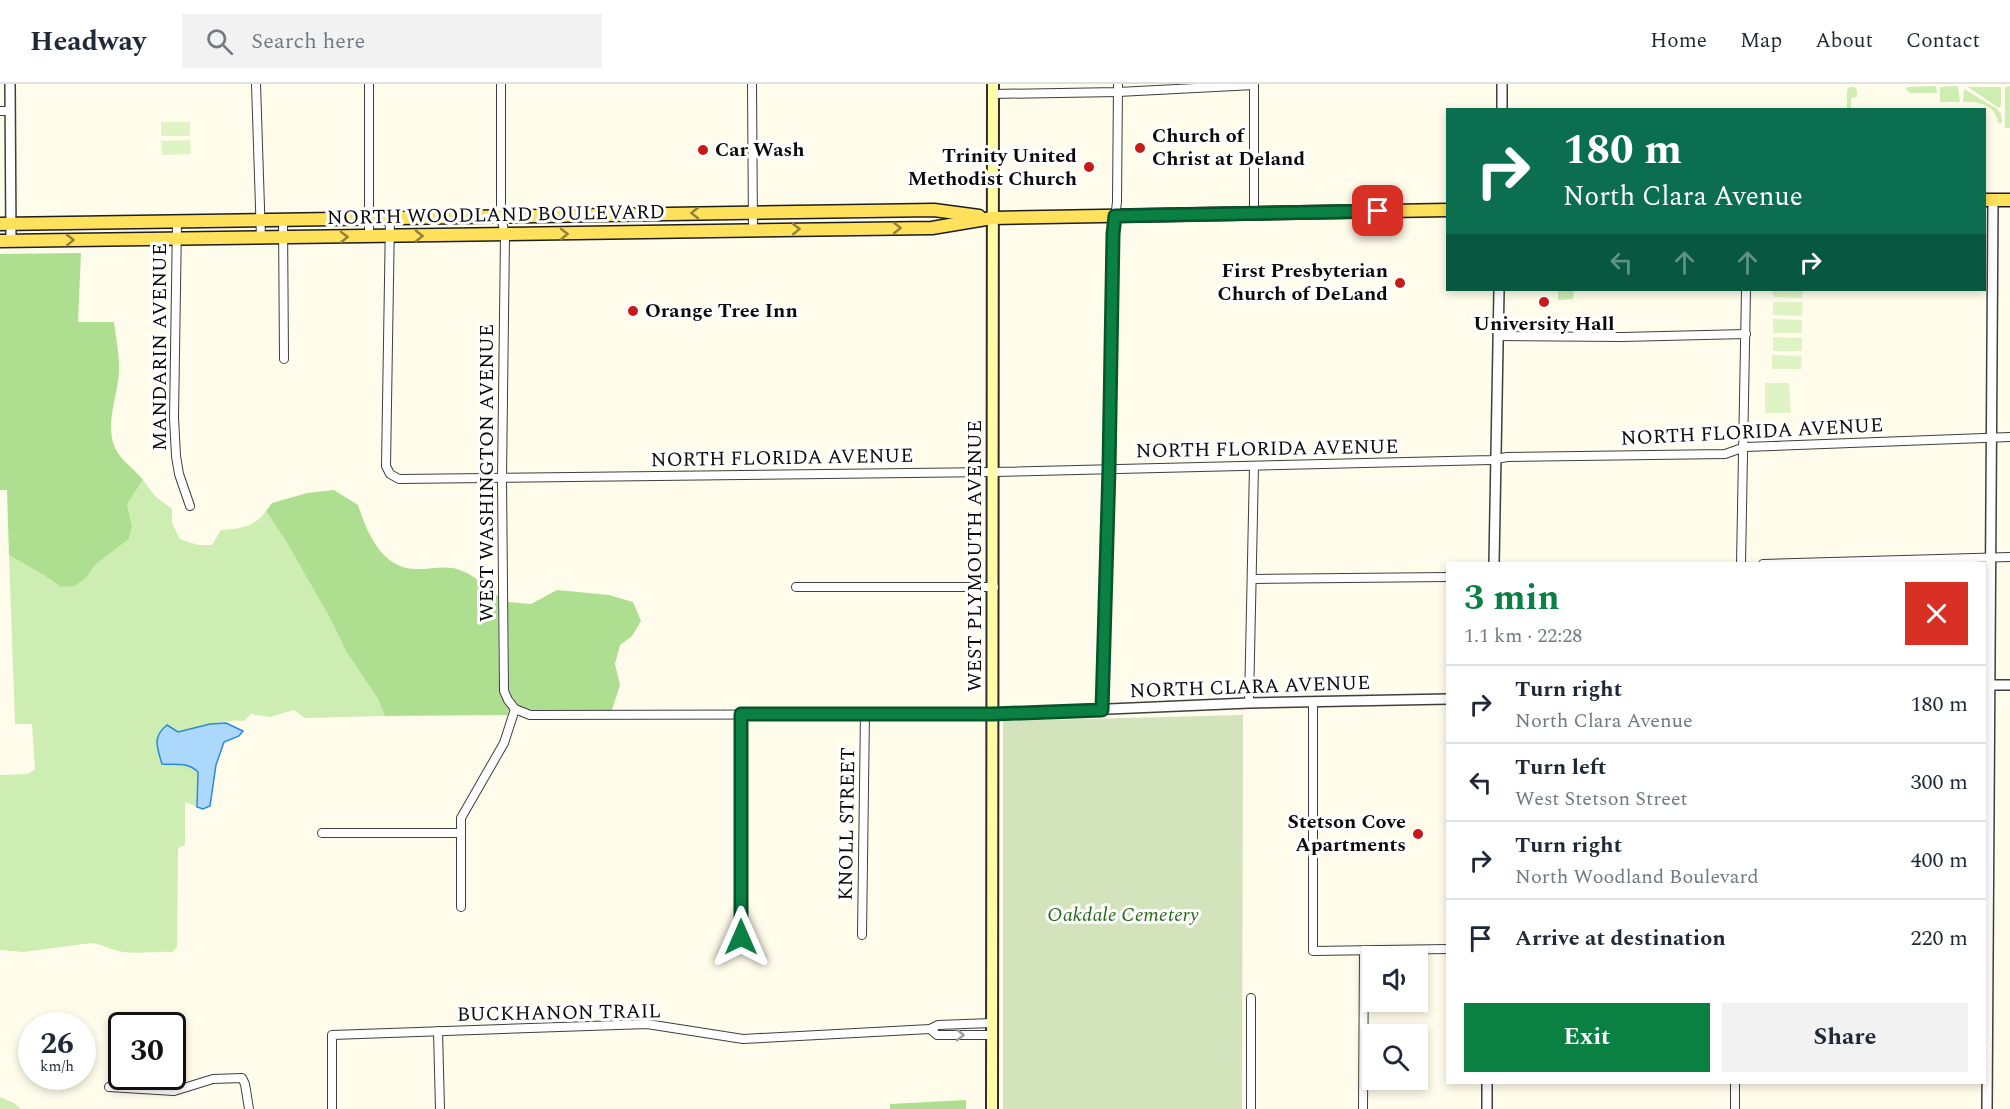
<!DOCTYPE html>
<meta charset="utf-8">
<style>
body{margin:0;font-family:Spectral,serif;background:#f2f2f3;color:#1f2937;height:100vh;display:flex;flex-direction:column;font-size:22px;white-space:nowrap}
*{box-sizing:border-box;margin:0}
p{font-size:20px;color:#747a83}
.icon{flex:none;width:33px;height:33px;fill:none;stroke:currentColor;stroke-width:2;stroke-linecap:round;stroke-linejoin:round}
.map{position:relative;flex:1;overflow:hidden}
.sheet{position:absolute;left:1446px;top:478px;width:540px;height:522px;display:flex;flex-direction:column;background:#fff;border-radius:0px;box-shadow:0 3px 9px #0003}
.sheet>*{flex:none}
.banner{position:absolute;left:1446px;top:24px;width:540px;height:183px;border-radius:0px;box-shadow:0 3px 9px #0003;background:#0b6e4f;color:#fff;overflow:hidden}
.buttons{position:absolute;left:1362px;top:862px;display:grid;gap:12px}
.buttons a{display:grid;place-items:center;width:66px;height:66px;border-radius:0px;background:#fff;box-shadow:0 3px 9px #0003;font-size:30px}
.speed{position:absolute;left:18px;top:928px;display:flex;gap:12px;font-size:30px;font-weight:700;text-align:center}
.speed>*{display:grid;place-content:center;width:78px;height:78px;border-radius:50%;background:#fff;box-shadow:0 3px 9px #0003;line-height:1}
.speed small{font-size:15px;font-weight:400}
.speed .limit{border:3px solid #111;border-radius:9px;background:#fff;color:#111}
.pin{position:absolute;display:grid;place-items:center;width:51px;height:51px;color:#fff;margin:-26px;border-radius:12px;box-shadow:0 3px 9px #0006}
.me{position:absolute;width:66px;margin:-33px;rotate:0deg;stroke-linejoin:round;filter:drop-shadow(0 0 4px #0008)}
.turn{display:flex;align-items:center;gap:21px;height:126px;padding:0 18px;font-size:27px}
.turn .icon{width:78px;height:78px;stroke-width:2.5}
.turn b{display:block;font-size:42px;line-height:51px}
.lanes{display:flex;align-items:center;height:57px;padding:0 18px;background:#0003;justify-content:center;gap:30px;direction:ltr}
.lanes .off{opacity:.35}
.round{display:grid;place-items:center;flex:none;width:63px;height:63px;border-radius:0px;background:#f2f2f3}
.overview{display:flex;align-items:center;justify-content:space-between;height:102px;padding:0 18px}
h1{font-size:36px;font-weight:700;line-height:45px;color:#0b8043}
.action{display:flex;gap:12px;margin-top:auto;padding:12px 18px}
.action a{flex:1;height:69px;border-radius:0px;background:#0b8043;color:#fff;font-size:24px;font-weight:700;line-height:69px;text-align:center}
.action a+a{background:#f2f2f3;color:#1f2937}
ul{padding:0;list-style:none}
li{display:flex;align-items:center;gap:18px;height:78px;padding:0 18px;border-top:2px solid #e0e1e3}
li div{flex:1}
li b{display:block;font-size:22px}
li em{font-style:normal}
header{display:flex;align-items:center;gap:36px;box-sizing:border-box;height:84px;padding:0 30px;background:#fff;border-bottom:2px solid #e0e1e3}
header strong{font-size:28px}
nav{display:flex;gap:33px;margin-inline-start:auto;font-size:21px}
.search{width:420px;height:54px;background:#f2f2f3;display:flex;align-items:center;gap:15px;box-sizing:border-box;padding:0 21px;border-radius:0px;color:#747a83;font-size:22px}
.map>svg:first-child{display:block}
</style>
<header>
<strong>Headway</strong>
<div class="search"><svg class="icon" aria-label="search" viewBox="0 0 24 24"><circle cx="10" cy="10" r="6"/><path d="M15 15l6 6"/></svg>Search here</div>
<nav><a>Home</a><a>Map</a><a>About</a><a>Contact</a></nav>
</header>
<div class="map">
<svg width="2010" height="1025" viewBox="0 0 2010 1025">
<rect width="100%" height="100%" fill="#fffceb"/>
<g fill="#cdedb2">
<polygon points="1936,2 1937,9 1910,9 1906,5 1907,3"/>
<polygon points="2010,2 2010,44 2005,44 2005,3"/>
<polygon points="1849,3 1854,3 1857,6 1857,13 1851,14 1851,25 1847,25 1847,6"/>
<polygon points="1940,3 1958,2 1960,18 1940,18"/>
<polygon points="1968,3 2001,3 2001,22 1999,24"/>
<path d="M1964 5 1997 25 2001 30 2002 39H1998C1995 20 1980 18 1963 18Z"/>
<polygon points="1558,206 1574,206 1573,215 1558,216"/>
<path d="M143 396 155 412 172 425V439L180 455 198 461H212L221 446C239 445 255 443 266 427L287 459 330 534 346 567 378 615 385 632 305 634 294 626 270 633 251 630 244 637C234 636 220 638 210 640 197 642 185 651 172 645L162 679 192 682 198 688 197 723 185 718V761L178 764 177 863 172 868C156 867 140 870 124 868 112 867 103 860 91 859L24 868 0 866V691L28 690 35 685 32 640H15L9 471 45 492 61 503 86 494 95 481 129 455 132 442 127 420Z"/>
<polygon points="0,1013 14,1019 21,1025 0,1025"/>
</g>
<g fill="#aedf90">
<path d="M81 169 78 238H114C116 254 120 273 119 289 117 314 105 340 115 364 121 377 134 384 143 396L127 420 132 442 129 455 95 481 86 494 74 502 61 503 45 492 9 471 7 406H0V170Z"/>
<path d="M334 406 358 421C367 448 381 484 415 485 427 486 440 482 452 484 474 488 481 501 498 512L499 607 509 625 508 631 385 632 378 615 346 567 330 534 287 459 266 427 272 419 307 409Z"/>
<path d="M557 506 609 511 633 518 641 537 632 552 620 561 615 580 620 601 612 626C592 626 533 631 519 622 513 618 511 612 509 606L508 518 531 520Z"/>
<polygon points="966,1016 966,1025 890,1025 890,1020"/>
</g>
<polygon fill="#d3e3bb" points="1243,631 1242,1025 1003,1025 1003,637"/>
<g fill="#e0f3c4">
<rect x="161" y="38" width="29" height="14"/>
<polygon points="190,56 191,70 162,71 161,57"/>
<polygon points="1773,206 1803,206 1802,214 1773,213"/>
<polygon points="1773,218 1803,218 1802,232 1773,231"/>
<polygon points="1773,235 1802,236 1802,249 1773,249"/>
<polygon points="1773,253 1802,254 1802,267 1773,267"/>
<polygon points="1772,271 1802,272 1801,285 1772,285"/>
<polygon points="1765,299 1789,299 1791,329 1765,329"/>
</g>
<path fill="#abd8fb" stroke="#2c89d9" stroke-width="1.5" d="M226 639 243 647 239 652 224 658 216 681 210 722 203 725 197 723 198 688C188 678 176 681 162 680 157 663 152 653 167 641L178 648 210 640Z"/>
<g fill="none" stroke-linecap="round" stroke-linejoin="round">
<g stroke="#3f3f3f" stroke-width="10">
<g id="minor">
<polyline points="256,0 261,154"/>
<polyline points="501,0 501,133 505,151 502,395 504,607 508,616 515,625"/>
<polyline points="752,0 753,146"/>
<polyline points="993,10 1118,8 1254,1"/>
<polyline points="0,27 10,27"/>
<polyline points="1254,129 1254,0"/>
<polyline points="390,134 386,382 390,390 399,395 993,388 1491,376 1507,373 1725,370 1745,363 2010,353"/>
<polyline points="283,136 284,275"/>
<polyline points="177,138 174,334 176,372 179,390 190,422"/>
<polyline points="369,152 369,0"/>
<polyline points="1498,252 1622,253 1746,250"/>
<polyline points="1741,480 1746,206"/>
<polyline points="1763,480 2010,473"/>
<polyline points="1253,495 1448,493"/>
<polyline points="796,503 994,503"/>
<polyline points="1249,619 1254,382"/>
<polyline points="1313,619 1313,867 1448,865"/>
<polyline points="515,625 530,631 993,630"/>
<polyline points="1102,626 1109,384 1113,150 1117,118 1118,0"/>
<polyline points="741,630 741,853"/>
<polyline points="322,749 461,749"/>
<polyline points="461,823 461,734 504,659 515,625"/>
<polyline points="862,851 865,629"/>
<polyline points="1251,914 1251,1025"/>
<polyline points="930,945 937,951 992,951"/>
<polyline points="438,947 440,1025"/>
<polyline points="109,1003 174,1007 213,995 242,994 245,1000 249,1025"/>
<polyline points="332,1025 332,951 647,940 743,955 930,945 938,941 992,939"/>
<polyline points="1363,1025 1364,867"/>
<polyline points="1735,1025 1735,999"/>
</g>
</g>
<g stroke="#3f3f3f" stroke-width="12">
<g id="tertiary">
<polyline points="10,0 11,157"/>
<polyline points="1502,26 1502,0"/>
<polyline points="1494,480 1499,206"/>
<polyline points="1985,601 2010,601"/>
<polyline points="993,630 1249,619 1448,615"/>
<polyline points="1487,1025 1487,999"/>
<polyline points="1987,1025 1993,115"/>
</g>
</g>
<g stroke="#2e2e2e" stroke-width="14">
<polyline id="secondary" points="992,1025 993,0"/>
</g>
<g stroke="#1d1d1d" stroke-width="15">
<g id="primary">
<polyline points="1984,116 2010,116"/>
<polyline points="0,140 934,126 979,132"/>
<polyline points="0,157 932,144 992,134 1448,126"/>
</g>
</g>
<use href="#minor" stroke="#fff" stroke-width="8"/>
<use href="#tertiary" stroke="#fff" stroke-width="9"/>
<use href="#secondary" stroke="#fffba6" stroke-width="10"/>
<use href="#primary" stroke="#ffe15b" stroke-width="12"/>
</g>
<defs><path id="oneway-chevron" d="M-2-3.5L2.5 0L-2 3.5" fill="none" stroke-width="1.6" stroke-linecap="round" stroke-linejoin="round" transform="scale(1.5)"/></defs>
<g stroke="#928137">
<use href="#oneway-chevron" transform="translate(695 129) rotate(179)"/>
<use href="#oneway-chevron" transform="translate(897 144) rotate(-1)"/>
<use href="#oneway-chevron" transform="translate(796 145) rotate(-1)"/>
<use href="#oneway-chevron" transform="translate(564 150) rotate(-1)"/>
<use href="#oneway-chevron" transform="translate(419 152) rotate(-1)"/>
<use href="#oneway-chevron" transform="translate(344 153) rotate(-1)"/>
<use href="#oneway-chevron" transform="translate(70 156) rotate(-1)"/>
</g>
<use stroke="#9e9e9e" href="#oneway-chevron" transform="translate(960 951)"/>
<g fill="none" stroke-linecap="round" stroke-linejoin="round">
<g stroke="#07532c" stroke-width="15">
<polyline id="route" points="741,853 741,630 993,630 1102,626 1109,384 1113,150 1115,132 1378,127"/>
</g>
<use href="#route" stroke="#0b8043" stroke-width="10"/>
</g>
<g fill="#c81b19" stroke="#fff" stroke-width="2">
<circle cx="1140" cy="64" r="6"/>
<circle cx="703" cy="66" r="6"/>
<circle cx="1089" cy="83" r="6"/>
<circle cx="1400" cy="199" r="6"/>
<circle cx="1544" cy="218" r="6"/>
<circle cx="633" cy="227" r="6"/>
<circle cx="1418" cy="750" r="6"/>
</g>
<g text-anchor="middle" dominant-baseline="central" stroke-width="6" stroke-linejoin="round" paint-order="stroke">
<g font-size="20" font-weight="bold" fill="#0c0c0c" stroke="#fff" text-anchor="start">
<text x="1152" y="52">Church of<tspan x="1152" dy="23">Christ at Deland</tspan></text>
<text x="715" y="66">Car Wash</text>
<text x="1077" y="72" text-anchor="end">Trinity United<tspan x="1077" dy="23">Methodist Church</tspan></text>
<text x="1388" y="187" text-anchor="end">First Presbyterian<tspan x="1388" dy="23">Church of DeLand</tspan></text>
<text x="645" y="227">Orange Tree Inn</text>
<text x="1544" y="240" text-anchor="middle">University Hall</text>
<text x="1406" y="738" text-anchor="end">Stetson Cove<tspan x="1406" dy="23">Apartments</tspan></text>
</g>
<g font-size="20" fill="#0c0c0c" stroke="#fff">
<text transform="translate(496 131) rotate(-1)">NORTH WOODLAND BOULEVARD</text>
<text transform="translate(160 263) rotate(-90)">MANDARIN AVENUE</text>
<text transform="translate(1752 348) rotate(-3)">NORTH FLORIDA AVENUE</text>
<text transform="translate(1267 365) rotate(-1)">NORTH FLORIDA AVENUE</text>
<text transform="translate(782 374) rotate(-1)">NORTH FLORIDA AVENUE</text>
<text transform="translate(487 389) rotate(-90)">WEST WASHINGTON AVENUE</text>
<text transform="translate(975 472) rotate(-90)">WEST PLYMOUTH AVENUE</text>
<text transform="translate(1250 603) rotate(-2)">NORTH CLARA AVENUE</text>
<text transform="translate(847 740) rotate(-89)">KNOLL STREET</text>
<text transform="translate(559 929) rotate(-1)">BUCKHANON TRAIL</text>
</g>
<g font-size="20" font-style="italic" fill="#236917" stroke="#fff">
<text x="1123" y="831">Oakdale Cemetery</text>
</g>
</g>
</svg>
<div class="buttons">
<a><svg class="icon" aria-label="sound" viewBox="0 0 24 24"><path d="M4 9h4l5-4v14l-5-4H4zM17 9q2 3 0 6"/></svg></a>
<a><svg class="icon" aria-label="search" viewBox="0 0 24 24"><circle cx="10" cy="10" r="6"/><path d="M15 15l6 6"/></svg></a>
</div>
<div class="speed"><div>26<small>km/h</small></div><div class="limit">30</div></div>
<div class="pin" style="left:1378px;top:127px;background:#d93025"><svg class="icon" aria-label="arrive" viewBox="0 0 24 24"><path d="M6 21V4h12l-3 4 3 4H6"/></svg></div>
<svg class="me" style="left:741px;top:853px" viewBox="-20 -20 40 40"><path d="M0-17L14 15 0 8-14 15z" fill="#0b8043" stroke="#fff" stroke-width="4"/></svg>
<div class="banner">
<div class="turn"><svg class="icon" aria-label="right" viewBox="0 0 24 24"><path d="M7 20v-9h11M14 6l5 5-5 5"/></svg><div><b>180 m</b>North Clara Avenue</div></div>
<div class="lanes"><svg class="icon off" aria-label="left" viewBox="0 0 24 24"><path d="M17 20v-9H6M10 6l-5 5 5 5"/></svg><svg class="icon off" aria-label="ahead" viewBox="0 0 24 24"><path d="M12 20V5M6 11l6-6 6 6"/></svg><svg class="icon off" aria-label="ahead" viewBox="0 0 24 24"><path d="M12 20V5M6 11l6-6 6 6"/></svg><svg class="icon" aria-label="right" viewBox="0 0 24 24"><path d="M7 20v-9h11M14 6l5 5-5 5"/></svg></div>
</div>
<section class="sheet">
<div class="overview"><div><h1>3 min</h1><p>1.1 km · 22:28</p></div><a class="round" style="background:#d93025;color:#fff"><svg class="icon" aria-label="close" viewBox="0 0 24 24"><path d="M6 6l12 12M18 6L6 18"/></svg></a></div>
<ul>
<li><svg class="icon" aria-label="right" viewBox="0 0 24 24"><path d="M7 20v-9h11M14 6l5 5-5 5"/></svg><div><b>Turn right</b><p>North Clara Avenue</p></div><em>180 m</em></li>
<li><svg class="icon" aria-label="left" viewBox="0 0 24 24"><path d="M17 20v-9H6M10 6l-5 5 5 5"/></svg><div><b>Turn left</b><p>West Stetson Street</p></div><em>300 m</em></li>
<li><svg class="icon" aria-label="right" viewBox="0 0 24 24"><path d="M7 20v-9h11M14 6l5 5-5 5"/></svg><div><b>Turn right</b><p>North Woodland Boulevard</p></div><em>400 m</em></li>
<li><svg class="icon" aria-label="arrive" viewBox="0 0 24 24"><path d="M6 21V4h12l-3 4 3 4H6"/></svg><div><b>Arrive at destination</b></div><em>220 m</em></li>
</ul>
<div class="action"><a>Exit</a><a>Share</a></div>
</section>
</div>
